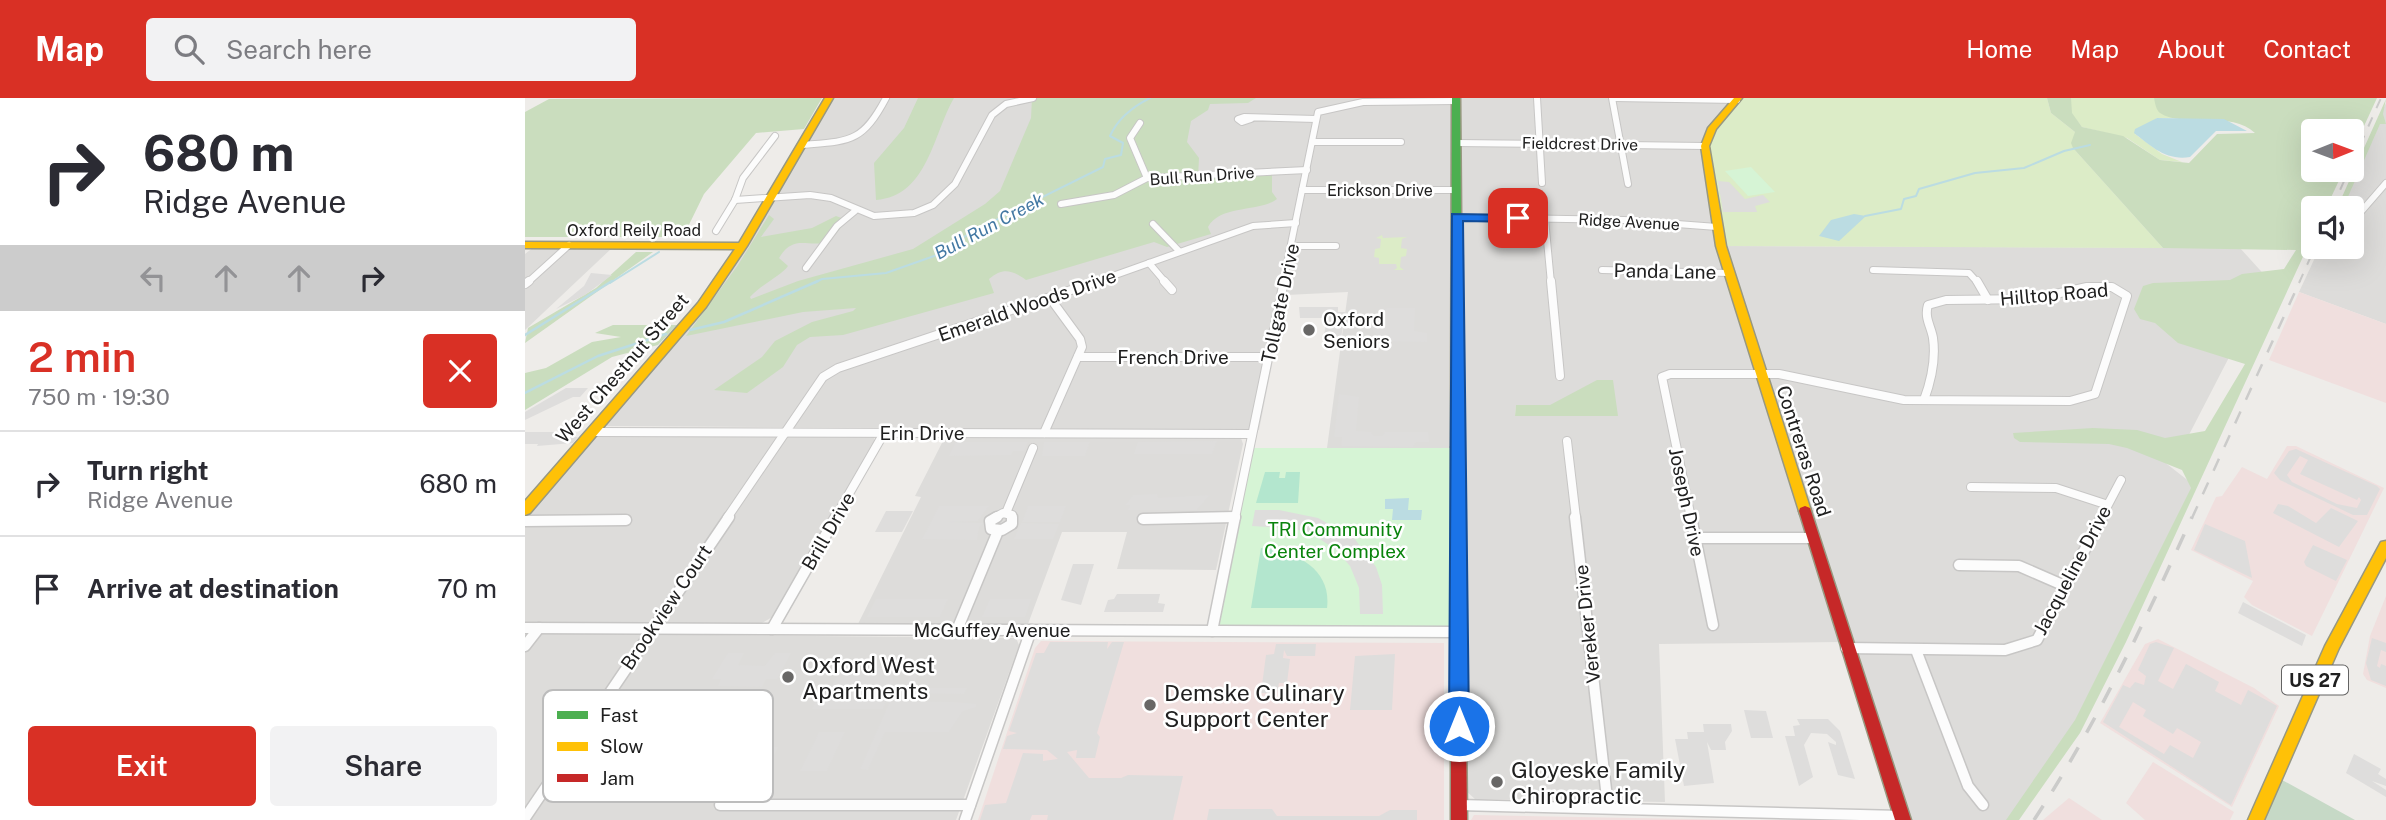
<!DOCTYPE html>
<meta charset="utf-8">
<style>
body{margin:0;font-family:"Public Sans",sans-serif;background:#f2f2f3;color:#2b2b33;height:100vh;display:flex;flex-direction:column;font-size:26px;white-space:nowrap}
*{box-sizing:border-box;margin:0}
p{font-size:23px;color:#7c7c81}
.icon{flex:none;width:38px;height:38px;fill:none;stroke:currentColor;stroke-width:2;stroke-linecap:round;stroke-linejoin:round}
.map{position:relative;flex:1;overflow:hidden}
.side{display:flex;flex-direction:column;background:#fff;width:525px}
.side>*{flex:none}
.hud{background:#fff;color:#2b2b33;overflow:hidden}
.needle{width:46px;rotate:89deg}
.buttons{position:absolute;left:1776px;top:21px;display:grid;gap:14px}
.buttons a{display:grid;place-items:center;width:63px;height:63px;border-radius:7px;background:#fff;box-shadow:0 7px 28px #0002;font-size:35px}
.pin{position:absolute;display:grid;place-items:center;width:60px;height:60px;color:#fff;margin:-30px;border-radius:14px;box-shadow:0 4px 10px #0006}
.me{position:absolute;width:77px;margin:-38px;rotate:0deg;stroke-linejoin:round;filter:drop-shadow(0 0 5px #0008)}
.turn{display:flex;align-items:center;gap:24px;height:147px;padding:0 28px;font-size:32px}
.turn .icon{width:91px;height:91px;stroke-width:2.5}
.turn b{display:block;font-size:49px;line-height:60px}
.lanes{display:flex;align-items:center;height:66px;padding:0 28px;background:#0003;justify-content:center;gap:35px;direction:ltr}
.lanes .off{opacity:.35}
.round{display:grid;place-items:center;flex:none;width:74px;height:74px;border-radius:7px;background:#f2f2f3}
.head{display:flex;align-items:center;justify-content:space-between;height:119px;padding:0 28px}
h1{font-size:42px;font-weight:600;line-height:52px;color:#d93025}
.cta{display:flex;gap:14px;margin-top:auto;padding:14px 28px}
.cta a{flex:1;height:80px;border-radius:7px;background:#d93025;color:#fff;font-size:28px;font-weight:600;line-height:80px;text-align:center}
.cta a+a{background:#f2f2f3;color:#2b2b33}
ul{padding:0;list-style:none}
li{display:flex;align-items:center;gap:21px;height:105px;padding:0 28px;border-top:2px solid #e1e1e2}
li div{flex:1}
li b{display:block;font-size:26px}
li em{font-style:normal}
header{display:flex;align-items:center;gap:42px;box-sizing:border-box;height:98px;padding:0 35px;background:#d93025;color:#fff}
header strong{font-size:33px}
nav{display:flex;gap:38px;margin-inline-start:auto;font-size:24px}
.search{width:490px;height:63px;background:#f2f2f3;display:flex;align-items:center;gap:18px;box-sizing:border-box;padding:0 24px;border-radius:7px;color:#7c7c81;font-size:26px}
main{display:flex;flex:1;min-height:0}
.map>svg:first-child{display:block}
</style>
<header>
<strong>Map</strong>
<div class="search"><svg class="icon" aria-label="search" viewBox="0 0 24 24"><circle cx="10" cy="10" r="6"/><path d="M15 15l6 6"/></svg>Search here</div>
<nav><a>Home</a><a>Map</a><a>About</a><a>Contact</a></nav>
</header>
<main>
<section class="side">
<div class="hud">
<div class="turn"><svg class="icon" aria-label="right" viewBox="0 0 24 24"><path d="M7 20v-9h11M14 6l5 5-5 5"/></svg><div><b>680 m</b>Ridge Avenue</div></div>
<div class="lanes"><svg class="icon off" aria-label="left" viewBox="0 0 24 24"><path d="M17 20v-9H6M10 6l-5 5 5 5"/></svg><svg class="icon off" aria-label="ahead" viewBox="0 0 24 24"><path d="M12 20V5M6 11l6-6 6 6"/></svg><svg class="icon off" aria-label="ahead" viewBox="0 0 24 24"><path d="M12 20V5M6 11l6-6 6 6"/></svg><svg class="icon" aria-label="right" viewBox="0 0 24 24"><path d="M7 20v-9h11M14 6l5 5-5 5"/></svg></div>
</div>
<div class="head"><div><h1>2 min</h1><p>750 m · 19:30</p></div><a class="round" style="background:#d93025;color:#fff"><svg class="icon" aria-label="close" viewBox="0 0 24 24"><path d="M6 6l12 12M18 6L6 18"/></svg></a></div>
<ul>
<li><svg class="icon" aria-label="right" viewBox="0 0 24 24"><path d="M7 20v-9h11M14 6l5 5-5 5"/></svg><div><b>Turn right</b><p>Ridge Avenue</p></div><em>680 m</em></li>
<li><svg class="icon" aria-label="arrive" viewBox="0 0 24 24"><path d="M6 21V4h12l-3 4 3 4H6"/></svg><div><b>Arrive at destination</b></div><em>70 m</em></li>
</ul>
<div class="cta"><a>Exit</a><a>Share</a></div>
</section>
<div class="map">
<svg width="1861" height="722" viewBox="0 0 1861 722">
<rect width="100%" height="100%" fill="#eeece9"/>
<g fill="#dddcda" fill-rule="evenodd">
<polygon points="306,0 928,0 925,350 802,350 823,194 761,197 734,332 82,328 82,323 202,181"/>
<path d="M934 0H1210L1187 26 1178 44 1187 117 1315 544 1134 546 1140 704 950 701 940 692ZM991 307H1025L1093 318H990Z"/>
<polygon points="1861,5 1861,226 1774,194 1795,149 1827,149 1827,110 1813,110"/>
<polygon points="1198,148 1715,150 1744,182 1653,358 1633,359 1670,388 1552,630 1489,722 1382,722"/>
<polygon points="9,149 88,149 0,232 0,156"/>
<polygon points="74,338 349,339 350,344 249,518 237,525 192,525 185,537 491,540 494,547 431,722 0,722 0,419 66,342"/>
<polygon points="420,339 716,340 718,346 691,472 592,471 602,434 537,434 503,526 333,526 396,399 390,398"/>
</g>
<g fill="#f0dfde">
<polygon points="1774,194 1861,226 1861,305 1744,262"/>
<polygon points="1762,348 1771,348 1859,390 1787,538 1727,507 1719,499 1728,483 1666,452 1691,399 1697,398 1717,369 1742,381"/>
<polygon points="1861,498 1861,590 1842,582 1838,576 1845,538"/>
<polygon points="1633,541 1729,590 1754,608 1707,709 1575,625 1620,546"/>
<polygon points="516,543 919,545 919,722 453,722 510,550"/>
<polygon points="1628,664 1709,714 1705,722 1620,722 1601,705"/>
<polygon points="1544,700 1577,722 1518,722"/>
<polygon points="949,717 1216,722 946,722"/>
</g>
<g fill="#dcecc7">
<polygon points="1216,0 1522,0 1526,15 1550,34 1548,50 1638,150 1198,148 1183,52 1184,38"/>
<polygon points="1546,0 1629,0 1636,15 1667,20 1632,20 1610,36 1637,56 1657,64 1635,62 1602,40 1557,29 1546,15"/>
<polygon points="857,137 858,140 882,139 877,141 876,150 882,151 881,158 876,159 875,169 879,172 869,172 872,170 871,166 854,166 854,160 849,159 850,151 855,150 856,141 851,140"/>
</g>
<g fill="#caddbe">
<polygon points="297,0 279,31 231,35 179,96 158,139 0,139 0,14 24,1"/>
<path d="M393 0H429C408 36 403 98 351 102L349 65 379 30Z"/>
<path d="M507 0H731L723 5 685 6 683 12 666 23 662 44 674 60 673 79 747 75V94L752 101C733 115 696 106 683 129L686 136 642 149 629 144 501 182C487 172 478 169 464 181L469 195 318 237 285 239 272 247 258 269 222 295 189 292 237 259 250 243 287 224 328 213 331 210 278 214 161 238 213 167 244 117 249 121 236 139 287 130 311 118 322 122C315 130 308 142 298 145 280 148 268 137 254 160L263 168C257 177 237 186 225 199L226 201 273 183 388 151 460 106 475 93 506 20Z"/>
<path d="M1522 0H1546L1547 15 1557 29 1598 38 1635 62 1664 65 1692 36 1730 35C1707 12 1657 30 1635 15 1631 12 1630 5 1629 0H1852L1827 54V33H1788V72H1819L1801 110H1788V137L1601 544 1555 635 1494 722H1481L1550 622 1666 390 1657 372 1602 350 1584 346 1495 344 1489 340 1488 335 1568 330 1612 332 1640 340 1680 333 1720 266 1653 245 1630 225 1615 221 1609 211 1618 188 1628 185 1705 182 1717 176 1759 171 1771 152 1638 150 1548 50 1546 45 1550 34 1526 15Z"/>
<polygon points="1861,1 1858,16 1861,26 1855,26 1818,110 1812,110"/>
<polygon points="111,154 128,154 0,245 3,230 71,190"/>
<polygon points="88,227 152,227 133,247 87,259 0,312 0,275 21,270 67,244 96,239 70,235"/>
<polygon points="1072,282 1088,282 1093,318 990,318 991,307 1025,307"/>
</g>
<polygon fill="#c6d9c6" points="1750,678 1830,722 1731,722"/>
<g fill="#d6f4d5">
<polygon points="1226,69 1250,94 1223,98 1200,73"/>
<polygon points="724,350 933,350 933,534 687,533"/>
</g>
<g fill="#b3e6ce">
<polygon points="740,374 755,374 754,380 760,380 761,374 775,374 773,405 731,405"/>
<path d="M736 450C770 452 807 471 802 510H726Z"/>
</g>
<g fill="#dedddc" fill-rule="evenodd">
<polygon points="1193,83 1204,84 1220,101 1238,97 1245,104 1230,108 1232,114 1198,114"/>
<polygon points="66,175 87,177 60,197 31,211 59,188"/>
<polygon points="774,209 813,209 813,214 820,214 815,247 798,243 802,220 775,220"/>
<polygon points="862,210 890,210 889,233 902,235 902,244 857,243 843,228"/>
<polygon points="41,290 63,290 55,299 48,299 0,322 0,314"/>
<polygon points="814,296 834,299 831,333 846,334 849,338 857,338 860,334 903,334 904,344 891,344 888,349 816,348 817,339 809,339"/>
<polygon points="0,334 36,334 32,339 53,339 48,345 12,348 13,346 0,346"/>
<polygon points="692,343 687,356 609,356 613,344"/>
<polygon points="431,344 503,344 499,353 488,353 486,357 424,358"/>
<polygon points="519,344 565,344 560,358 517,358"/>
<path d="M1771 351 1852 388 1855 391 1842 417H1828L1755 382 1749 375 1764 353ZM1775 358 1783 362 1775 376 1832 402 1834 399 1836 402 1832 410 1812 406 1767 384 1762 377Z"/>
<polygon points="632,396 633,400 685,397 672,412 603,412 605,407 600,407 608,397"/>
<polygon points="1753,406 1763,408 1791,425 1806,410 1833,423 1814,449 1748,415"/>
<polygon points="414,408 464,408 453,423 420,424 458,425 454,429 452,442 397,441"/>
<polygon points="503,408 541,408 535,424 497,424"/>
<polygon points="730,412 754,412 793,420 829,440 851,469 857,487 858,516 835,516 834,490 830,480 825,468 810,451 790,438 771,431 727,428"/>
<polygon points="361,413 388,413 377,434 350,434"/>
<polygon points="496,425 534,426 528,441 489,441"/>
<polygon points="1680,426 1720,443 1727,480 1669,452"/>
<polygon points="1788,447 1822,462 1811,483 1781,468 1779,464"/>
<polygon points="548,466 569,466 556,507 536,502"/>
<polygon points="592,496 635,496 633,505 640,506 638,514 579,514 583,502 589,501"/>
<polygon points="351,501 423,501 415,519 342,519"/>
<polygon points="465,501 506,501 500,519 457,519"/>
<polygon points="1718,504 1781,537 1777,548 1713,515"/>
<polygon points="1847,540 1861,545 1861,554 1856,552 1852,568 1855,570 1856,566 1861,568 1861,588 1846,582 1841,565"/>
<polygon points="525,544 583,544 582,551 587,544 599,544 572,635 575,639 570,660 551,660 552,652 542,654 564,680 596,680 603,677 658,678 648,722 522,722 523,717 507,717 505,722 455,722 460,707 481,705 498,655 518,656 518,663 533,661 522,652 478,651 482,638 492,635 484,633 511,555 519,555"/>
<path d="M1631 544 1649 550 1633 583 1648 591 1661 566 1694 584 1690 593 1716 607 1723 592 1752 608 1706 707 1578 624 1598 587 1605 590 1610 584 1619 587 1621 578 1613 572 1625 546ZM1608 604 1621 612 1618 618 1648 636 1652 630 1676 644 1668 660 1645 647 1639 656 1594 629Z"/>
<polygon points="751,546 791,546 790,558 762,558 759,552 758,560 765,561 762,585 754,585 752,595 736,595 741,557 749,556"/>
<polygon points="203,555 219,555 213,567 240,568 250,555 266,555 252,581 241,581 237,589 193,588 196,581 187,581"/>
<polygon points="870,556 867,612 825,612 830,558"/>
<polygon points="389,569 396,569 387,590 442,590 439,596 377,595"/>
<polygon points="316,570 367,570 368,585 358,611 287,611 290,604 299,602"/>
<polygon points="365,603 428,604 451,606 451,609 438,613 424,634 360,634 343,672 335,671"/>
<polygon points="199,612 243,612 227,641 248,641 245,649 253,649 239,677 212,676 204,672"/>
<polygon points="1219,612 1241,613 1248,640 1226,640"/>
<polygon points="1272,621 1303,621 1315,633 1330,681 1313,677 1303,644 1311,647 1311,644 1302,636 1286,635 1279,647 1288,679 1274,688 1260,638 1270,638 1268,628 1275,627"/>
<polygon points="1178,626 1206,626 1207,633 1200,644 1201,652 1186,652 1182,644 1189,685 1159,688 1150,641 1163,641 1162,634 1179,634"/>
<polygon points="294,634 320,634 302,673 275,673"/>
<polygon points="1829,656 1856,671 1853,676 1861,681 1861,688 1847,683 1861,692 1861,699 1821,675"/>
<polygon points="684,711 747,711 752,718 854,718 865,712 892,712 892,722 682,722"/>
</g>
<g fill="#bbdce2">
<path d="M1632 20 1699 21 1722 33H1691L1665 59C1641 63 1626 48 1609 35L1610 31Z"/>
<polygon points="1329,116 1341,118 1314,143 1294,138 1306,122"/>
<polygon points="884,400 883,412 897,412 896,422 867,422 868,411 860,411 860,401"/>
</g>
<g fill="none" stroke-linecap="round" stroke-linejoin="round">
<g stroke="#bbdce2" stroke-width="2">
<polyline points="1340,118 1376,111 1379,101 1391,98 1394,91 1450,75 1499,70 1539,53 1565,47"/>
<polyline points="85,185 134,154"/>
<path d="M289 185 297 181 361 175 412 157 445 135 578 69 580 61 596 57 598 45 585 38C593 20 607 9 625 0"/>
</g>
<g stroke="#bbdce2" stroke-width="2.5">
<polyline points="165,232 199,224 293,183"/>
<polyline points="0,237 87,183"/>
<polyline points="0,295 73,258 141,236"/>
</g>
<g stroke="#c7c6c5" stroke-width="8">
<g id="street-far2">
<polyline points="1012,0 1017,85"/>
<polyline points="1087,0 1103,86"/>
<polyline points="1090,0 1212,2"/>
<polyline points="726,21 717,24 713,21 719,19 791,21"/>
<polyline points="615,25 605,40 622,80"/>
<polyline points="787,44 876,44"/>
<polyline points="931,45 1180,48"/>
<path d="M277 47C325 43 337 45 361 0"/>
<polyline points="777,92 932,92"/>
<polyline points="210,102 285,97 306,100 349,118 389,115 408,107 430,86 467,17 481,6 508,0"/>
<polyline points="536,106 589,97 622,80 782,72"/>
<polyline points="932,119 1099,122 1192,129"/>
<polyline points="1020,121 1026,185"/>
<polyline points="1828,123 1861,85"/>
<polyline points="628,126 654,153"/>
<polyline points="191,133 210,102 218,80 250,38"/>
<polyline points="767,148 811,148"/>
<polyline points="624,165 641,185"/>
<polyline points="281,170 312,128 330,113"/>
<polyline points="1077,172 1203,175"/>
<polyline points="1348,172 1444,175 1453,185"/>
<polyline points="2,185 44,147"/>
<polyline points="568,185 728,128 771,125"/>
<polyline points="758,185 793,14 838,4 931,3"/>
</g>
</g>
<g stroke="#c7c6c5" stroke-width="10">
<g id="street-far1">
<polyline points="639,183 647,192"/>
<polyline points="1026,183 1035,278"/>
<polyline points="1452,183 1463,202"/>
<polyline points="0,186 4,183"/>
<polyline points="553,259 743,259"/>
<polyline points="68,334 727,336"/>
<polyline points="519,335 557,249 555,241 525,200"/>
<polyline points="1042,343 1051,420"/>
<polyline points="1446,389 1531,390 1580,406"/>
<polyline points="481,415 508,350"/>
<polyline points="202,420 298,279 313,270 573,183"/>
<polyline points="310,420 359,335"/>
<polyline points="469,420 478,415 487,417 487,420"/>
<polyline points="649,420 710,419"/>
<polyline points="710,420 759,183"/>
<path d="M1166 420 1137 279 1145 276H1254L1379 302 1545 303 1570 296 1602 198 1587 189H1562L1508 201 1421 202 1403 207C1399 220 1406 228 1408 240 1411 261 1406 283 1399 302"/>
<polyline points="1576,420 1596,382"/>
</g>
</g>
<g stroke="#c7c6c5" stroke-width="13">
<g id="street">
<polyline points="472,419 465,423 466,431 477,432 487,426 487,419"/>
<polyline points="1050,419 1083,709"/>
<polyline points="1166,419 1188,527"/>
<polyline points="618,421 710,419"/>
<polyline points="0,423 101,422"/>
<polyline points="1170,440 1287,440"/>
<polyline points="1434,467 1494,468 1540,488"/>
<polyline points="0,530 933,534"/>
<polyline points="247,531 311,419"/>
<polyline points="432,532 473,433"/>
<polyline points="687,533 710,419"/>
<polyline points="0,548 14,530"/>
<polyline points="1321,550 1480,552 1512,542 1577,419"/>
<polyline points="1391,552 1443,688 1458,707"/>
<polyline points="195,707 445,707"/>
<polyline points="934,707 1376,718"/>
<polyline points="0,720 204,419"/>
<polyline points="440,722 506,532"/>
</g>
</g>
<g stroke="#989880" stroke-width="3">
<polygon id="fast" points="927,0 935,0 938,349 932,353 926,349"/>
</g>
<g stroke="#989880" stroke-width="3">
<g id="slow">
<polygon points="300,0 308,0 222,148 181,209 5,415 0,417 0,403 173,205 210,151 0,150 0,144 214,145"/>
<polygon points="1209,0 1217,0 1191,31 1184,48 1201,148 1286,413 1285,416 1275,416 1274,413 1191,148 1176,48 1183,30"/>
<polygon points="1861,443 1861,460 1814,550 1739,722 1723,722 1800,548 1856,444"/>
</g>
</g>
<g stroke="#989880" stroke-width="3">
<g id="jam">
<polygon points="932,345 938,349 942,722 926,722 926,349"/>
<polygon points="1280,408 1285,410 1286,413 1386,722 1370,722 1274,413 1275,410"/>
</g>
</g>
<use href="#street-far2" stroke="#fcfcfc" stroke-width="6"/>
<use href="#street-far1" stroke="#fcfcfc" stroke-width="8"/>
<use href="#street" stroke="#fcfcfc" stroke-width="10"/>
<use href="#fast" fill="#4caf50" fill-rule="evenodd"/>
<use href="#slow" fill="#ffc107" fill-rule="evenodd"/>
<use href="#jam" fill="#c62828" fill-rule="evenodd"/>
<g stroke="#cbcbca" stroke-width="2" stroke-dasharray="10 10" stroke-linecap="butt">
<polyline points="1827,65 1856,0"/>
<polyline points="1807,110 1824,72"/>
<polyline points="1774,185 1790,149"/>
</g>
<polyline stroke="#cbcbca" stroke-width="2.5" stroke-dasharray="13 13" stroke-linecap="butt" points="1667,420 1775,183"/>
<path stroke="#cbcbca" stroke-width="3.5" stroke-dasharray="17 17" stroke-linecap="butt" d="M1509 722C1572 626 1620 523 1667 419"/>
</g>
<polygon fill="#1a73e8" stroke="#114b97" stroke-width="2" points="927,116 993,117 999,120 993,124 938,123 944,628 941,634 934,637 927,634 924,628"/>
<g fill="#686766" stroke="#fff" stroke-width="2.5">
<circle cx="784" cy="232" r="7"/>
<circle cx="263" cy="579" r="7"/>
<circle cx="625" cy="607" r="7"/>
<circle cx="972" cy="684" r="7"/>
</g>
<g text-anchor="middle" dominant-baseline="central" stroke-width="5" stroke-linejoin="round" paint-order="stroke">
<g font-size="16" fill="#202020" stroke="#fff">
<text transform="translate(1055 46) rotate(1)">Fieldcrest Drive</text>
<text transform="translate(677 78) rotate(-4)">Bull Run Drive</text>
<text x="855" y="92">Erickson Drive</text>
<text transform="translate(1104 124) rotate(3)">Ridge Avenue</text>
<text x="109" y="132">Oxford Reily Road</text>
</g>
<g font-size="18" font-style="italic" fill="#4378a3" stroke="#fff">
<text transform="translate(464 128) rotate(-28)">Bull Run Creek</text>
</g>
<rect fill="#fff" stroke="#636363" stroke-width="2" x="1757" y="567.5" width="66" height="29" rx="5"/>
<g font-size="18" font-weight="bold" fill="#202020">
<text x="1790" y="582">US 27</text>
</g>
<g font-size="19" fill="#202020" stroke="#fff">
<text transform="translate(1140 173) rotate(1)">Panda Lane</text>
<text transform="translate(1529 196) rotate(-5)">Hilltop Road</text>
<text transform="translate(755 205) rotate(-78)">Tollgate Drive</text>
<text transform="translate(502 207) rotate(-19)">Emerald Woods Drive</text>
<text x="648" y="259">French Drive</text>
<text transform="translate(97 270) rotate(-49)">West Chestnut Street</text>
<text x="397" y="335">Erin Drive</text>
<text transform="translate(1279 353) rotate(72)">Contreras Road</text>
<text transform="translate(1162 404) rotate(78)">Joseph Drive</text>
<text transform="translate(303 433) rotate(-60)">Brill Drive</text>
<text transform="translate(1547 472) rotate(-62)">Jacqueline Drive</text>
<text transform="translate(141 509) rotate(-56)">Brookview Court</text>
<text transform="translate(1062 526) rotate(-96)">Vereker Drive</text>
<text x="467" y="532">McGuffey Avenue</text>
</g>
<g font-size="19" fill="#202020" stroke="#fff" text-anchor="start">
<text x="798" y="221">Oxford<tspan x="798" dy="22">Seniors</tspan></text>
</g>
<g font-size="19" fill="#09830c" stroke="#fff">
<text x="810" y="431">TRI Community<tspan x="810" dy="22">Center Complex</tspan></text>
</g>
<g font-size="23" fill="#202020" stroke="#fff" text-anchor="start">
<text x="277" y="566">Oxford West<tspan x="277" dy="26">Apartments</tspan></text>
<text x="639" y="594">Demske Culinary<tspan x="639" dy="26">Support Center</tspan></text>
<text x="986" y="671">Gloyeske Family<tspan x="986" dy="26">Chiropractic</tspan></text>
</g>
</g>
<rect x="18" y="592" width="230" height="112" rx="10" fill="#fff" stroke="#bcbcbc" stroke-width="2"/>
<rect x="32" y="613" width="31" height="8" fill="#4caf50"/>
<rect x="32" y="644" width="31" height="9" fill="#ffc107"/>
<rect x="32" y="676" width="31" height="8" fill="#c62828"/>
<g font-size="19" fill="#202020">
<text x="75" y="624">Fast</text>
<text x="75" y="655">Slow</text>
<text x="75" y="687">Jam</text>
</g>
</svg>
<div class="buttons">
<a><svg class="needle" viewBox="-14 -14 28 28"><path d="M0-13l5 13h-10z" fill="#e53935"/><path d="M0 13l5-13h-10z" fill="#7c7c81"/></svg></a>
<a><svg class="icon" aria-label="sound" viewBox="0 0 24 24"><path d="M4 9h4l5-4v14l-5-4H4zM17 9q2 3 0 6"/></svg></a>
</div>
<div class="pin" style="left:993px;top:120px;background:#d93025"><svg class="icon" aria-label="arrive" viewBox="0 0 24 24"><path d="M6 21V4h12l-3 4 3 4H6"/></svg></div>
<svg class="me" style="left:934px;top:628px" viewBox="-20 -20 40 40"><circle r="17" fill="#1a73e8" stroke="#fff" stroke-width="3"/><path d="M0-11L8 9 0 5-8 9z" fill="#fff"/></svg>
</div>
</main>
